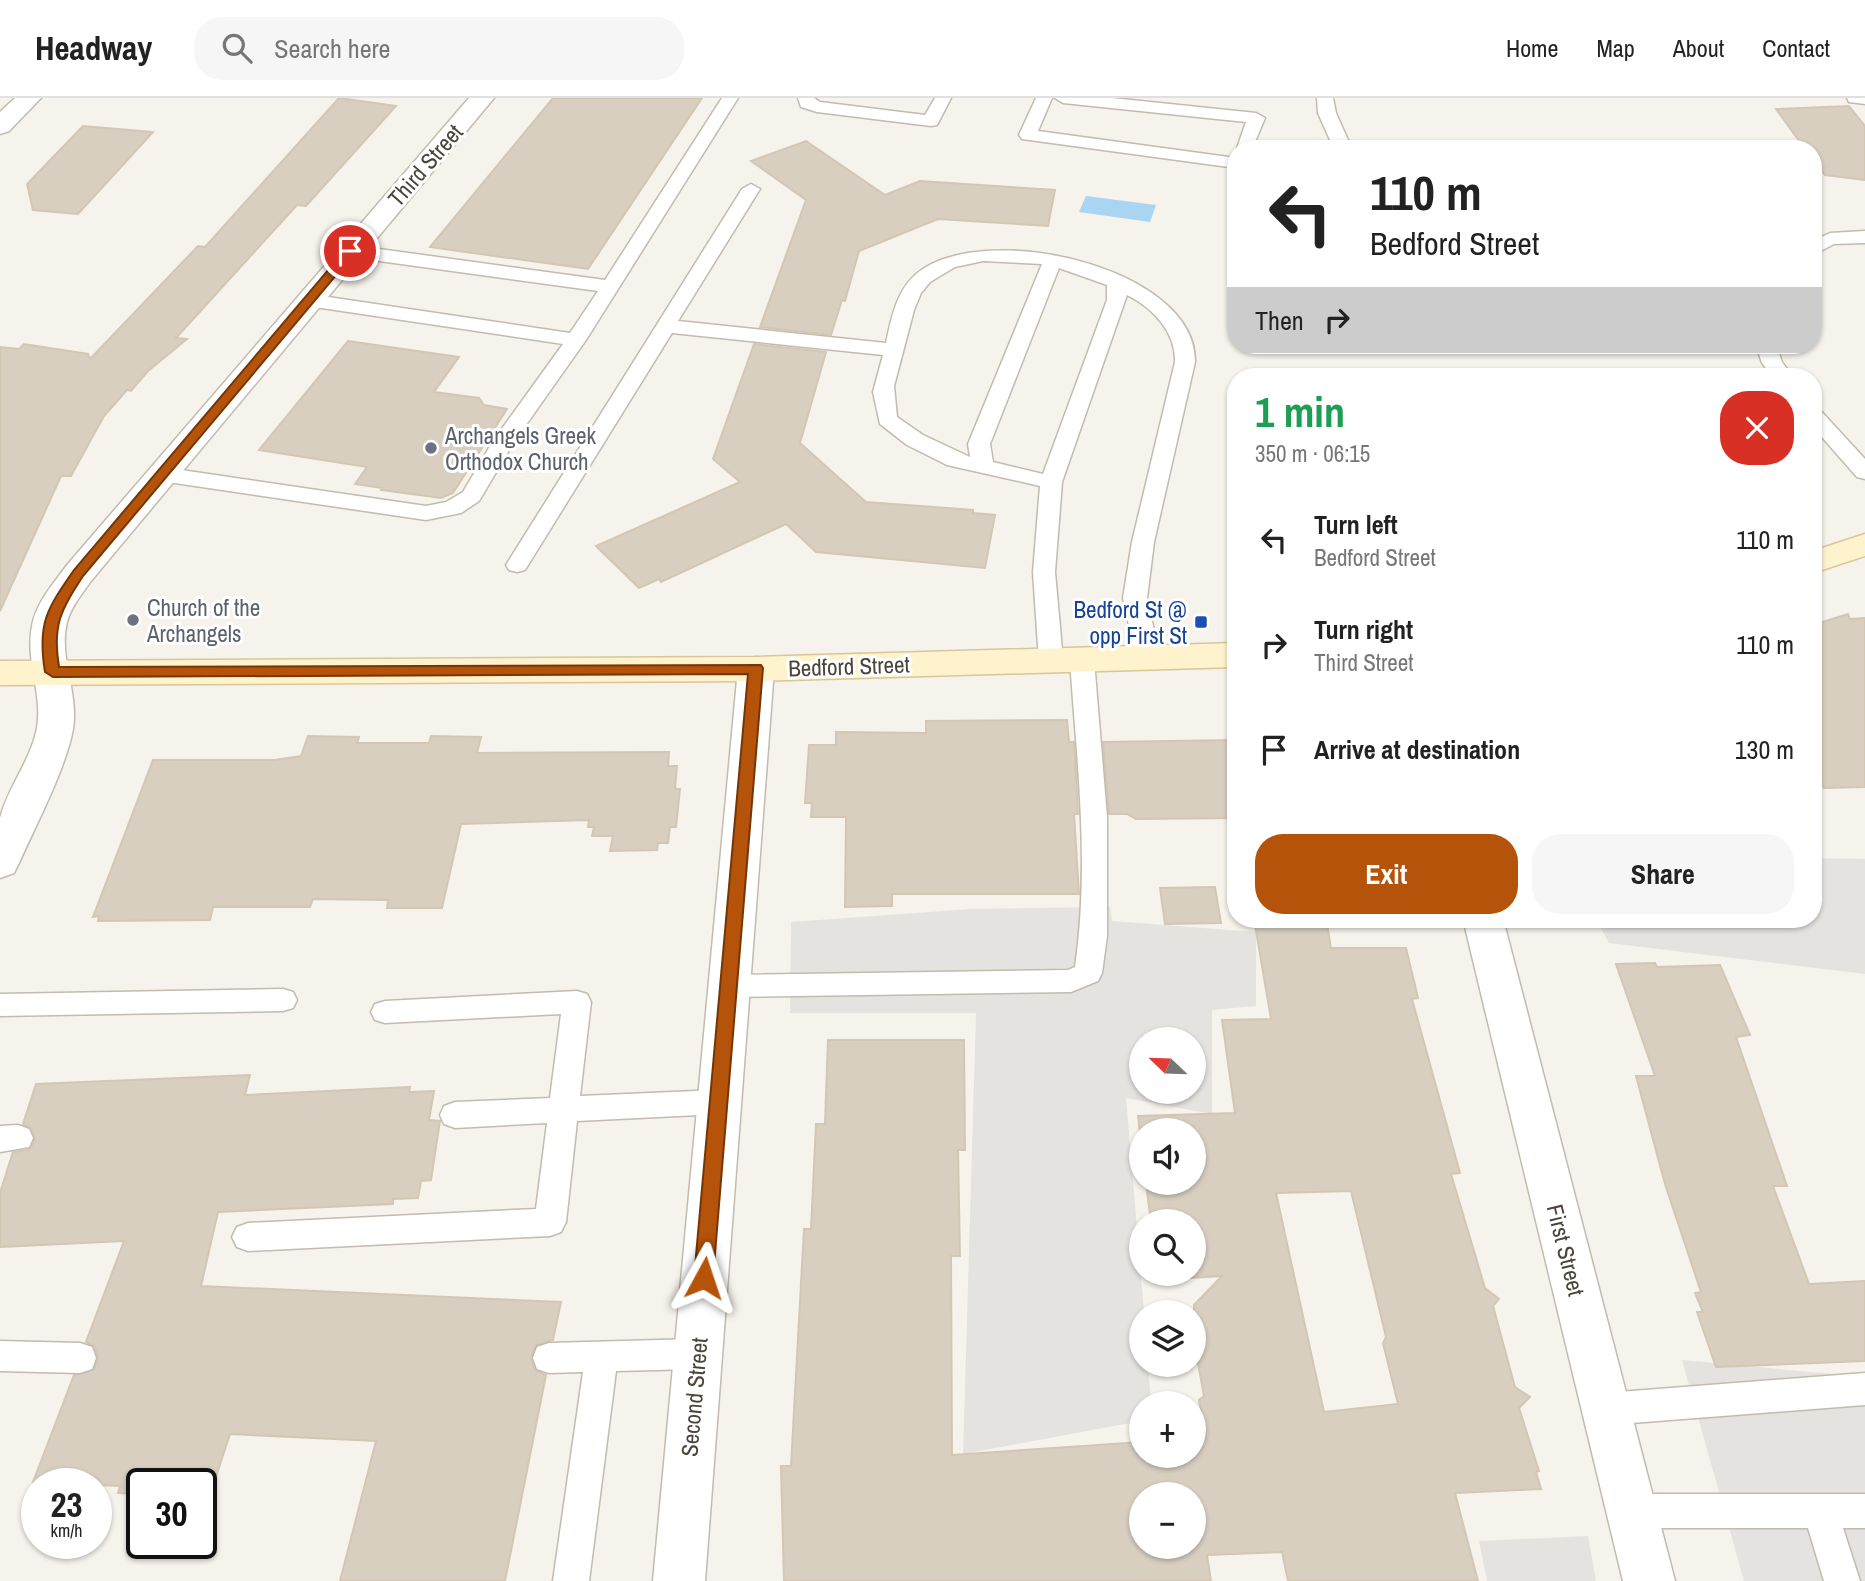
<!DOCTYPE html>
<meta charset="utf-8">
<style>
body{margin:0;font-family:"Archivo Narrow",sans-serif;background:#f6f6f6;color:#222;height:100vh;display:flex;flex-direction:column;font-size:26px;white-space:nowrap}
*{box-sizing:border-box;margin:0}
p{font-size:23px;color:#767676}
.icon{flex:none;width:38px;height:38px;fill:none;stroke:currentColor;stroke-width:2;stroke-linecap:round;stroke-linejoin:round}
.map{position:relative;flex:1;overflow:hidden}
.drawer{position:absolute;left:1227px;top:270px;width:595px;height:560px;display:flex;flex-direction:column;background:#fff;border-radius:28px;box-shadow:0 2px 5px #0004}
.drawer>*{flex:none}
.top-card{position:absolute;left:1227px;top:42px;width:595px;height:214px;border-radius:28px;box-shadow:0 2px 5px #0004;background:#fff;color:#222;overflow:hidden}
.needle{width:46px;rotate:293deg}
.controls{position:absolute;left:1129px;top:929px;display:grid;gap:14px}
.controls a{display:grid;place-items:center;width:77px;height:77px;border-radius:50%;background:#fff;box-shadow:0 2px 5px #0004;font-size:35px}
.speed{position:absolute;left:21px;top:1370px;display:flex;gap:14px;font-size:35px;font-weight:700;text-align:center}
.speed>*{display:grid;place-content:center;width:91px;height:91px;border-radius:50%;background:#fff;box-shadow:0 2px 5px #0004;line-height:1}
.speed small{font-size:18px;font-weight:400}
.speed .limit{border:4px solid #111;border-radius:10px;background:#fff;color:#111}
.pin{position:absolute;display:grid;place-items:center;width:60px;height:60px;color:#fff;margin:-30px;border:4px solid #fff;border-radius:50%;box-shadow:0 2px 7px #0007}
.me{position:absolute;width:77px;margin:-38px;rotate:5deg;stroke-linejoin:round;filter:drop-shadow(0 0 5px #0008)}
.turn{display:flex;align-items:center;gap:24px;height:147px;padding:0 28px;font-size:32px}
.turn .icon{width:91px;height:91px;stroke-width:2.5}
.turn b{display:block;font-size:49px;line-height:60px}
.then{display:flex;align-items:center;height:66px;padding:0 28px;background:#0003;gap:14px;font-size:26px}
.round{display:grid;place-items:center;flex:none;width:74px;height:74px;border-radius:28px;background:#f6f6f6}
.summary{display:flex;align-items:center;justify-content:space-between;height:119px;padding:0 28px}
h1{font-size:42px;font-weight:700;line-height:52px;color:#1e9e55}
.action{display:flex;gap:14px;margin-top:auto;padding:14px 28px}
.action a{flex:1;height:80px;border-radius:28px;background:#b45309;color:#fff;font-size:28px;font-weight:700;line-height:80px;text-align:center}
.action a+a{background:#f6f6f6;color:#222}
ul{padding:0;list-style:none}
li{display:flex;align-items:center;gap:21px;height:105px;padding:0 28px}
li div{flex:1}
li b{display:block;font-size:26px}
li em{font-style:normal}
header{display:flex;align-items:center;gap:42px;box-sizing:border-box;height:98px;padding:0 35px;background:#fff;border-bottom:2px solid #e0e0e0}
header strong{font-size:33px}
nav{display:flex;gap:38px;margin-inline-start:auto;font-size:24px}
.search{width:490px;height:63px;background:#f6f6f6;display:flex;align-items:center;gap:18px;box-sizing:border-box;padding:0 24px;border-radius:28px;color:#767676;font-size:26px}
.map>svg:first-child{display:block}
</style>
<header>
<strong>Headway</strong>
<div class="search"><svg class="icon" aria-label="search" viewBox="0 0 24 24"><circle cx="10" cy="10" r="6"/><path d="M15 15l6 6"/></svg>Search here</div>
<nav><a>Home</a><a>Map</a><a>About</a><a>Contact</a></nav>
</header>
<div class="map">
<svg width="1865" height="1483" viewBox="0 0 1865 1483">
<rect width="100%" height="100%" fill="#f6f3ec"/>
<g fill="#e5e3e0" fill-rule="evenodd">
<polygon points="1813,760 1865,761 1865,876 1609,845 1596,821 1813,821"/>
<path d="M1110 809 1112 823 1256 834V908L1212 912V1016L1126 1000 1144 1214H1141V1267H1148L1151 1305 1141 1306V1323L963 1356 976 915H790L791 824 971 811ZM1141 942H1194V994H1141Z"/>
<polygon points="1682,1262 1865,1279 1865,1483 1744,1483"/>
<polygon points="1588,1438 1596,1483 1487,1483 1479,1443"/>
</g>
<polygon fill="#a9d4f2" points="1086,98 1156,107 1150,124 1079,114"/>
<g fill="#d8cfc1" stroke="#d3c7b4" stroke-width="2" fill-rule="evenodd">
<polygon points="339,0 396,8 306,108 297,107 176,240 187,241 148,273 131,293 127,292 104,318 71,378 61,378 0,513 0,249 19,251 24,246 88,256 90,261 198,148 205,149"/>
<polygon points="553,0 702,0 588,171 430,149"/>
<polygon points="1849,8 1865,28 1865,82 1825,77 1813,61 1813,51 1805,51 1776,11"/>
<polygon points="83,28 153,34 78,116 33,112 27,86"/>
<polygon points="806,43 885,97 920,83 1055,92 1048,128 938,121 859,153 845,203 842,202 831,237 760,229 806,102 751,63"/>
<polygon points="348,243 459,259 434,294 479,300 484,307 507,311 453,395 441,400 381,392 382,390 355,386 367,369 259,352"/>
<polygon points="754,246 826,254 800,345 866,404 973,412 973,415 995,417 985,470 816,454 786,426 661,484 659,481 639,490 596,448 740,384 713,361"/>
<polygon points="1848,516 1850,521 1865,520 1865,689 1824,690 1813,669 1813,527"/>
<polygon points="1067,622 1069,644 1074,644 1076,677 1078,716 1074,716 1079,796 892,796 892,808 845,809 846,719 811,719 812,705 805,705 809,647 836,647 836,634 926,635 926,623"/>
<polygon points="308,638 359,639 357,645 429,645 431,638 481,639 477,655 669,654 668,668 677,668 675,691 680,691 676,729 670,729 668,745 658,745 657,752 610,753 613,738 592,738 594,729 588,729 589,722 461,726 442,810 387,810 388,802 313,801 310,809 213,809 210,822 98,823 99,818 93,819 153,662 275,662 301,658"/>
<polygon points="1236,642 1236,720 1136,721 1127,716 1109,716 1103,644"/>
<polygon points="1215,789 1221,825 1165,826 1160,790"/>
<path d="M1254 821H1326L1331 850H1406L1418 900 1412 901 1460 1075 1451 1076 1485 1190 1499 1201 1493 1208 1515 1289 1530 1299 1519 1310 1539 1373 1536 1374 1541 1391 1455 1395 1478 1483H1288L1282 1454 1207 1457 1211 1483H784L781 1368H791L804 1131H811L816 1026H825L828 942H964L965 1052H958L960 1158H951L952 1357 1141 1344V1358H1194V1341L1206 1340 1199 1302 1204 1298 1198 1265 1194 1262V1207L1222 1178 1158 1182 1157 1176H1194V1124H1151L1146 1085H1194V1032H1141V1045L1138 1018 1235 1015 1222 922 1271 921ZM1351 1093 1386 1239 1383 1245 1398 1306 1324 1314 1276 1095ZM1141 1396H1194V1449H1141Z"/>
<polygon points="1655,865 1657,869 1720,867 1750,937 1736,939 1787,1088 1773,1088 1809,1186 1865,1183 1865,1263 1716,1269 1697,1214 1703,1214 1695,1195 1701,1194 1665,1086 1636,978 1655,978 1616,866"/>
<polygon points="250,977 245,997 410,989 409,994 434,993 429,1022 440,1023 431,1082 421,1083 418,1100 393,1101 393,1106 218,1114 201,1188 561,1204 553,1242 536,1247 531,1259 535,1272 546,1277 505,1483 340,1483 376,1343 230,1336 209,1400 201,1399 201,1386 142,1386 142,1396 118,1395 120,1388 33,1384 74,1277 94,1272 98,1259 94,1248 86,1244 124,1143 0,1149 0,1095 13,1054 29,1052 35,1041 31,1030 23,1026 36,986"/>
</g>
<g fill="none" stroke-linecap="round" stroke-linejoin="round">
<g stroke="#c2bbae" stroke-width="3">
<g id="service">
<polygon points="722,0 738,0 586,242 514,344 479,403 461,415 426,422 161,383 153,381 150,376 153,371 161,369 426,408 446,404 463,394 493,343 563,246 308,208 298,202 308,196 570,235 598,193 350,159 341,153 350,147 605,182"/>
<polygon points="798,0 814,0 820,4 925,17 935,0 951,0 937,27 931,28 817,14 801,9"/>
<polygon points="1036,0 1052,0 1038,33 1236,60 1236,70 1022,41 1019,37"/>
<polygon points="1055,0 1112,0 1256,15 1265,20 1252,51 1236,53 1246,24 1063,5"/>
<polygon points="1317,0 1333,0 1336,15 1352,51 1334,51 1318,15"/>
<polygon points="1847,0 1865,0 1865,6 1849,4"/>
<path d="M751 86 760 91 678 223 886 245C891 222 896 194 915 177 979 120 1197 168 1195 264L1154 444 1147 500 1160 560 1156 566 1148 568 1140 566 1136 560 1123 500 1132 444 1175 264C1176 234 1153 210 1127 197L1062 384 1055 474 1063 563 1059 569 1051 571 1043 569 1039 563 1033 474 1040 388 947 367 907 347 880 326 873 294 883 257 672 235 525 472 517 474 509 472 506 467 742 91ZM983 163 1042 166 968 346 970 359 923 337 897 319 894 288 914 212 921 195 930 184 955 169ZM1059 170 1107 187V202L1043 376 993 364 990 346Z"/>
<polygon points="1865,133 1865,145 1834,146 1813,157 1813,143 1830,135"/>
<polygon points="1756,247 1776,247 1782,264 1792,278 1772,278 1762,265"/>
<polygon points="1813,310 1820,312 1865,361 1865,381 1857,379 1813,329"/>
<path d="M1082 554 1090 556 1094 562 1107 719V838L1102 875 1098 883 1071 894 729 899 719 896 715 888 719 880 729 877 1068 872 1075 869C1090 767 1077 664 1070 562L1074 556Z"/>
<polygon points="283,891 293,894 297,902 293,910 283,913 0,918 0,896"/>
<polygon points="577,893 587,896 591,904 580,998 719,992 729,995 734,1004 729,1013 719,1016 577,1023 566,1124 561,1134 550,1138 248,1153 237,1149 232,1139 237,1129 248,1125 536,1111 547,1025 455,1030 444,1026 440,1017 444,1008 455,1004 550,1000 561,916 385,925 375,922 371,914 375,906 385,903"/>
<polygon points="18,1027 29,1031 33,1040 29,1049 0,1054 0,1028"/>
<polygon points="697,1241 709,1245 713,1256 709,1267 697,1271 616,1273 589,1483 553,1483 583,1274 549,1275 537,1271 533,1260 537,1249 549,1245"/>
<polygon points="0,1243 80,1245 92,1249 96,1260 92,1271 80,1275 0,1273"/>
<polygon points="1865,1275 1865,1307 1606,1327 1594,1322 1589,1311 1594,1300 1606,1295"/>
<polygon points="1632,1396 1865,1396 1865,1430 1843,1430 1860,1483 1824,1483 1808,1430 1632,1430 1620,1425 1615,1413 1620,1401"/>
</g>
</g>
<g stroke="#c2bbae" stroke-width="3">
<g id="minor">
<polygon points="15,0 41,0 9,33 0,36 0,14"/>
<polygon points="756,559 768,562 774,571 705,1483 653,1483 738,571 744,562"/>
<polygon points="1463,821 1503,821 1675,1483 1623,1483"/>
</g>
</g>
<g stroke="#c2bbae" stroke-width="3">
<path id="tertiary" d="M469 0H494L91 483C82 496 71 509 67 524 58 559 79 595 73 631 66 670 36 727 19 765L14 775 0 780C0 761 0 738 0 720 8 689 31 662 37 630 43 596 25 562 32 528 36 505 54 485 67 467Z"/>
</g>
<g stroke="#d6c79b" stroke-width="3">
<g id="secondary">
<polygon points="1865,436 1865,458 1813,475 1813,453"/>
<polygon points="1236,545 1236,569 756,583 0,587 0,563 756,559"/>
</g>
</g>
<use href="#service" fill="#fff" fill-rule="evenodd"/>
<use href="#minor" fill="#fff" fill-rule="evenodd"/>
<use href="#tertiary" fill="#fff" fill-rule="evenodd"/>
<use href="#secondary" fill="#fff3cd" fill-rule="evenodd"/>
</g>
<path fill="#b45309" stroke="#753606" stroke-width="2" d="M350 150 354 151V156L83 478C61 512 52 527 59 569L761 567 763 570 713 1180 711 1187 704 1189 697 1187 694 1180 748 576 53 579 45 574C37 525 47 511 74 472L346 151Z"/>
<g fill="#6b7280" stroke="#fff" stroke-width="2.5">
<circle cx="431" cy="350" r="7"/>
<circle cx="133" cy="522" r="7"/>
</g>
<rect fill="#1a4fb4" stroke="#fff" stroke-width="2.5" x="1194" y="517" width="14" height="14" rx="3.5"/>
<g text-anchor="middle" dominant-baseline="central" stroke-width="6" stroke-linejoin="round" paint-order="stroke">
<g font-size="23" fill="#4b4439" stroke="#fff">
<text transform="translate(425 67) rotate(-49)">Third Street</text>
<text transform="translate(849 568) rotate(-2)">Bedford Street</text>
<text transform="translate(1566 1152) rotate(76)">First Street</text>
<text transform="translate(694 1299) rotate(-85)">Second Street</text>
</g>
<g font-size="23" fill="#5b616d" stroke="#fff" text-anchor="start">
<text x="445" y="337">Archangels Greek<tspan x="445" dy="26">Orthodox Church</tspan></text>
<text x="147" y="509">Church of the<tspan x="147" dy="26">Archangels</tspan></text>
</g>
<g font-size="23" fill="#164399" stroke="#fff" text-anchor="end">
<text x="1187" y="511">Bedford St @<tspan x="1187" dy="26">opp First St</tspan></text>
</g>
</g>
</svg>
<div class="controls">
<a><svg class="needle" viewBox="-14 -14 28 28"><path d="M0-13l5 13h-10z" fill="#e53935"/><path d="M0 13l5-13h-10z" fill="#767676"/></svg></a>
<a><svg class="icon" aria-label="sound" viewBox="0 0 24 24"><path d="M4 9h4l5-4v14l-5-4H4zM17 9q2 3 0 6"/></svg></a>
<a><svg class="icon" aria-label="search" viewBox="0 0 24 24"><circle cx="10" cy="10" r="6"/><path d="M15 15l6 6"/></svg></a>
<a><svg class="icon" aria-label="layers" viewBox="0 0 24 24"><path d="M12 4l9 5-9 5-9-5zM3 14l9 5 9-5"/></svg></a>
<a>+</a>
<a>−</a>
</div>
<div class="speed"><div>23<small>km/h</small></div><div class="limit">30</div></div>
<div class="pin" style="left:350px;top:153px;background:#d93025"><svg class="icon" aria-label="arrive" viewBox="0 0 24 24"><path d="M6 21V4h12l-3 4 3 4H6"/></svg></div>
<svg class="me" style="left:704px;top:1180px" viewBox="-20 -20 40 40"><path d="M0-17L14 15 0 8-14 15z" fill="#b45309" stroke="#fff" stroke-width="4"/></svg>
<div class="top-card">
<div class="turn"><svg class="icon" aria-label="left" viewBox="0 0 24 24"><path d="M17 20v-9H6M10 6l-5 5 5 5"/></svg><div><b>110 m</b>Bedford Street</div></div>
<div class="then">Then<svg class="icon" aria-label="right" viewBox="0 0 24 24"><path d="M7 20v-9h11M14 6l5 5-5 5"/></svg></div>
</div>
<section class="drawer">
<div class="summary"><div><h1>1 min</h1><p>350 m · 06:15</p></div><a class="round" style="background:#d93025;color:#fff"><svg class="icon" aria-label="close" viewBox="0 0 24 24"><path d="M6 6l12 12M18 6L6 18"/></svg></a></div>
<ul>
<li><svg class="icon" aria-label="left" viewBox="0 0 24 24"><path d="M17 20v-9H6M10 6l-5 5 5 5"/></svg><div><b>Turn left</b><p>Bedford Street</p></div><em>110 m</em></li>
<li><svg class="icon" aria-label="right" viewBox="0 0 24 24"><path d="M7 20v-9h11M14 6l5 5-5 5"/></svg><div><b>Turn right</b><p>Third Street</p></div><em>110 m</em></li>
<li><svg class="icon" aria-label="arrive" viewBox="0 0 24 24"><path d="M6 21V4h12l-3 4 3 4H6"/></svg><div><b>Arrive at destination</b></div><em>130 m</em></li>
</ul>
<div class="action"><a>Exit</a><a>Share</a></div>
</section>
</div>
